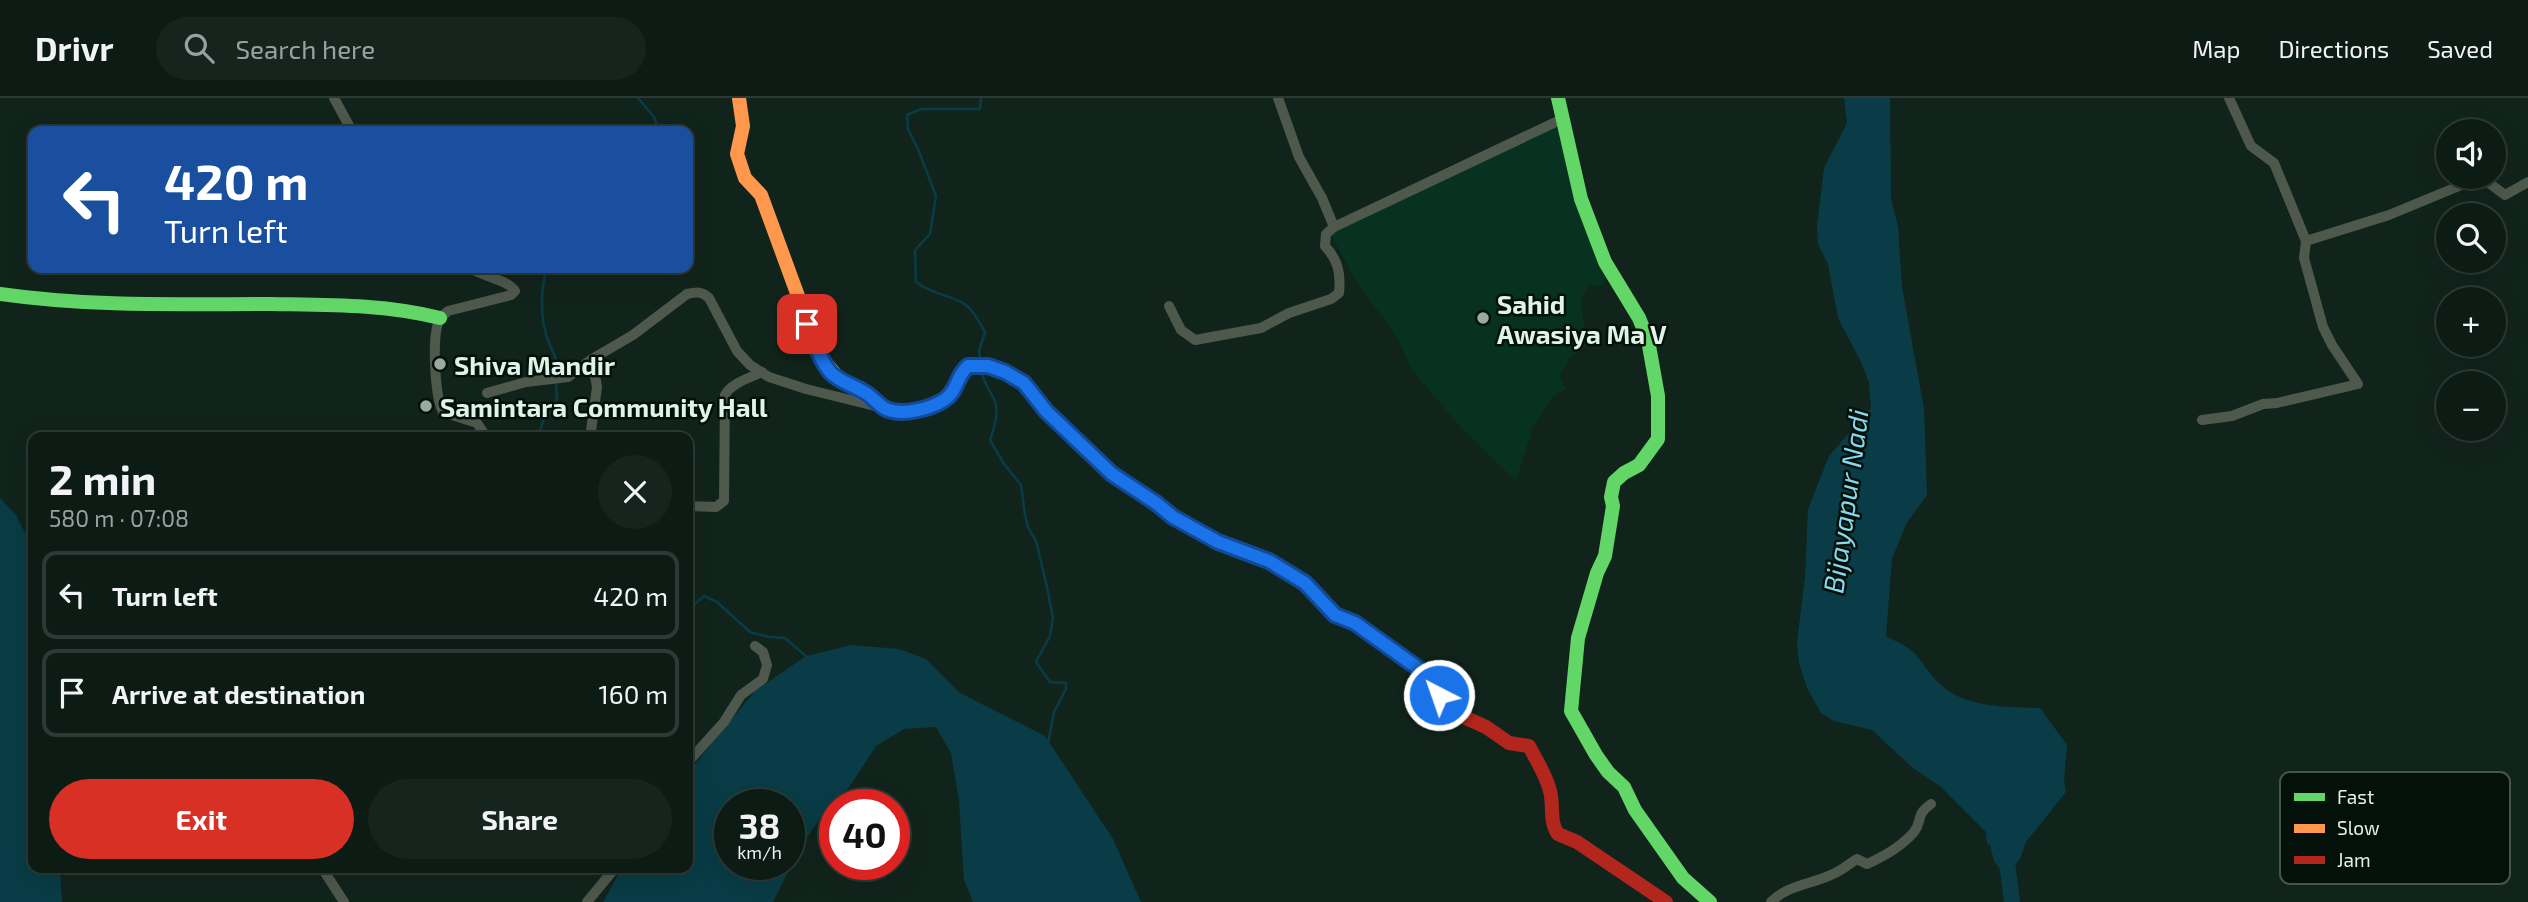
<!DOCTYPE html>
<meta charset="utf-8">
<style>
body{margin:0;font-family:"Exo 2",sans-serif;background:#16241e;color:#f1f3f6;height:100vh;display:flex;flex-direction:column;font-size:26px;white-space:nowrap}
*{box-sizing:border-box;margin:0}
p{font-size:23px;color:#9aa1a0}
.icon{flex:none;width:38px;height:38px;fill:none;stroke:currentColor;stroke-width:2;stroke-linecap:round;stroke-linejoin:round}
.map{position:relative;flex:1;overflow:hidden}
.panel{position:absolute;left:28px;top:334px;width:665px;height:441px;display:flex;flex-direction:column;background:#0d1b15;border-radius:14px;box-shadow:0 7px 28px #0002,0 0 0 2px #2d3934}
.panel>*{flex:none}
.hud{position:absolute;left:28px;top:28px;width:665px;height:147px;border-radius:14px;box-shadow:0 7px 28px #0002,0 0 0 2px #2d3934;background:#1a4fa0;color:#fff;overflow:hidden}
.tools{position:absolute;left:2436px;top:21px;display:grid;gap:14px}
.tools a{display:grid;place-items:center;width:70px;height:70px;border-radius:50%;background:#0d1b15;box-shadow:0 7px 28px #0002,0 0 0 2px #2d3934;font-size:35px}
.speed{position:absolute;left:714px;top:691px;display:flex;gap:14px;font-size:35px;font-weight:700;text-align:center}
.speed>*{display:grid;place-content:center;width:91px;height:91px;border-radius:50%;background:#0d1b15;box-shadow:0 7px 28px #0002,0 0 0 2px #2d3934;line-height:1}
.speed small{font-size:18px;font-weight:400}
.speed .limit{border:10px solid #d22;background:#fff;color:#111}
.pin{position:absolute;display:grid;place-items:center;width:60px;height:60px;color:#fff;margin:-30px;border-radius:14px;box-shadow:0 4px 10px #0006}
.me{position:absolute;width:77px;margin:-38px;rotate:319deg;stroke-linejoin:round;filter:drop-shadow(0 0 5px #0008)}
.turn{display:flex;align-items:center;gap:24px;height:147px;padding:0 21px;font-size:32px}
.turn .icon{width:91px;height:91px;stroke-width:2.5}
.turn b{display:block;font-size:49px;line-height:60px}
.round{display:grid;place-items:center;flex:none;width:74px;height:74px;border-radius:37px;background:#16241e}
.summary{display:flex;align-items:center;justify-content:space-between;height:119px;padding:0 21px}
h1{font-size:42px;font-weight:700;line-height:52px}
.action{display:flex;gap:14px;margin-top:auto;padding:14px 21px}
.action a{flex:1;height:80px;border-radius:42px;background:#d93025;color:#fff;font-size:28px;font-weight:700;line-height:80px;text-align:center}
.action a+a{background:#16241e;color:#f1f3f6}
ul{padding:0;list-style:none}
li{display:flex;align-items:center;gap:21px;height:88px;margin:0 14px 10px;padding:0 7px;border:4px solid #2d3934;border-radius:14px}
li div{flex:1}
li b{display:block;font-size:26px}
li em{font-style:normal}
header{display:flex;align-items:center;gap:42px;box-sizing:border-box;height:98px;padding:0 35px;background:#0d1b15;border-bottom:2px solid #2d3934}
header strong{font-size:33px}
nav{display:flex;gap:38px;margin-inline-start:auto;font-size:24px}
.search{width:490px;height:63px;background:#16241e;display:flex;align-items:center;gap:18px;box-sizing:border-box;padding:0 24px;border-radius:38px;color:#9aa1a0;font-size:26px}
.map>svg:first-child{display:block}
</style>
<header>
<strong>Drivr</strong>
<div class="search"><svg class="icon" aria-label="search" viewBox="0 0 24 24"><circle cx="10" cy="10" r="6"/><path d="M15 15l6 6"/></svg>Search here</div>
<nav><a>Map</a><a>Directions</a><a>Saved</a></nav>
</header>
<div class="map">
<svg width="2528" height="804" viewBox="0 0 2528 804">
<rect width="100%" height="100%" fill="#11241c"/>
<polygon fill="#073120" points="1560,27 1606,179 1603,187 1590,187 1581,199 1586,248 1570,260 1559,278 1566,291 1552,299 1533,329 1516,383 1463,332 1411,271 1398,240 1357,185 1330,135"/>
<g fill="#093c46" fill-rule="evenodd">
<path d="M1844 0H1890L1891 100 1898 129 1902 189 1924 311 1927 397 1906 426 1892 461 1886 538C1895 543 1907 548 1914 555 1925 567 1932 581 1946 591 1970 610 2011 609 2040 610L2067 647 2064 683 2066 694 2026 744 2020 761 2015 767 2000 771 1994 763 1990 747 1987 746 1986 734 1940 688 1913 670 1872 632 1834 623 1821 615 1807 590 1799 565 1797 544 1805 479 1808 411 1829 358 1871 310 1869 284 1860 262 1838 220 1828 166 1818 146 1817 127 1824 70 1847 25Z"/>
<polygon points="0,400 16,417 33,451 33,770 60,770 62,804 0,804"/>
<path d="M852 547 899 551 926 561 960 595 1045 638 1113 741 1141 804H973L964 782 959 702 951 655 936 629 904 631 876 648 850 688 826 711 799 752 773 804H603L622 770H688V674L755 593 806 558ZM730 707H789V766H730Z"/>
</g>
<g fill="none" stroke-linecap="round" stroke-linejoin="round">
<g stroke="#093c46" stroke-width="2.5">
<polyline points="638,0 654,19 659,33"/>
<path d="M547 170C541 189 540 216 546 236 550 251 560 262 557 278"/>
<path d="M981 264 979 253 985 234C979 224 972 209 961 204 945 196 932 196 916 184L915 152 930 136 936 98 918 51 908 31 907 17 921 11H980L981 0"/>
<path d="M982 274C984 286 989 291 994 301 1000 314 994 329 990 342L1004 366 1021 387 1025 417 1028 429 1036 443 1047 489 1053 520 1050 538 1036 564 1050 584 1066 585V591L1054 614 1048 646"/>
<polyline points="538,340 543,323 554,310 557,300 556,285"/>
<polyline points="688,512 704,498 717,504 750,534 769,539 785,540 808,560"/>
</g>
<polyline stroke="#093c46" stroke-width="16" points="2005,749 2012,804"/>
<g stroke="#4f584d" stroke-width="10">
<polyline points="334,0 352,33"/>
<polyline points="2229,0 2251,48 2274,65 2306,143 2389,117 2481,79 2505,97 2528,84"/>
<polyline points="1334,129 1558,23 1563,19"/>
<path d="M470 170C483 179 507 181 515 193L511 197 448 213C446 215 441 219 440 221 431 236 435 299 443 314L477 325 483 334 476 340"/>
<path d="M1169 208 1181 232 1195 242 1261 230 1289 215 1331 201 1339 195C1341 175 1338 162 1325 148L1326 136 1334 129 1322 100 1299 59 1278 0"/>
<path d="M487 295 526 284 568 279 592 261 633 237 687 196C696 194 702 193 709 200L737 253 750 267 769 279 806 291 883 310"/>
<polyline points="2202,322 2232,318 2263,306 2277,305 2358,286 2332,247 2323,229 2304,160 2306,143"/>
<polyline points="590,340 597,289 592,261"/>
<path d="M688 408 716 409 724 403 725 297C731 285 750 280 762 274"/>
<polyline points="688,664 724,624 741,597 763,581 767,567 763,554 755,548"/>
<polyline points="322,770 344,804"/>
<polyline points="587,804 615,770"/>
<path d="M1771 804C1787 787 1813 786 1833 776 1841 773 1849 766 1857 761L1867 766C1885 758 1901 749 1914 734 1923 722 1915 717 1931 706"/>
</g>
<g stroke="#63d668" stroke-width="14">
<polyline points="1558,0 1581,101 1605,164 1639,220 1648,242 1658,298 1658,341 1639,367 1624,375 1614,384 1611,399 1613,408 1605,458 1597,475 1578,540 1571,613 1596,657 1608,674 1624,689 1635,712 1683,780 1710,804"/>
<path d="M0 196C90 209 181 206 271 206 328 207 384 206 440 220"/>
<path d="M926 310C959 299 949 289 968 268H988L1005 274 1024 285 1046 313 1112 376 1173 419 1218 444 1250 455 1284 471 1305 485 1335 517 1355 525 1398 556"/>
</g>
<polyline stroke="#ff974d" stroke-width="14" points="739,0 743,28 737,56 745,80 761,97 820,258 836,277 884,310 902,314 926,310"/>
<path stroke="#b3261e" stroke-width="14" d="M1398 556 1422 573 1455 615 1486 629 1509 645 1529 648C1537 663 1546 677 1550 693 1554 708 1549 724 1558 736L1577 744 1666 804"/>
</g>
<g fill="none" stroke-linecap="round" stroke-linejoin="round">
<g stroke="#114b97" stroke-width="18">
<path id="route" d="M807 226C814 242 819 261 831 275 840 284 853 287 864 294 872 298 878 307 886 311 902 318 930 311 944 302 958 293 956 278 968 268H988L1005 274 1024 285 1046 313 1112 376 1156 405 1173 419 1218 444 1269 463 1305 485 1335 517 1355 525 1422 573 1439 597"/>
</g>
<use href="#route" stroke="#1a73e8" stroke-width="12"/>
</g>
<g fill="#98aba1" stroke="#04110a" stroke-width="2.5">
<circle cx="1483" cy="220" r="7"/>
<circle cx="440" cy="266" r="7"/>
<circle cx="426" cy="308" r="7"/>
</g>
<g text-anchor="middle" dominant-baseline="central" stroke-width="5" stroke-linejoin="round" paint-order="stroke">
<g font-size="26" font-weight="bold" fill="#e0f3e9" stroke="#04110a" text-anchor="start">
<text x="1497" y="205">Sahid<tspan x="1497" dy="30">Awasiya Ma V</tspan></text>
<text x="454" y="266">Shiva Mandir</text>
<text x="440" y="308">Samintara Community Hall</text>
</g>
<g font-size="28" font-style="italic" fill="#87d8ef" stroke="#04110a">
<text transform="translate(1845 403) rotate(-82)">Bijayapur Nadi</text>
</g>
</g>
<rect x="2280" y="674" width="230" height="112" rx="10" fill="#04110a" stroke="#46554d" stroke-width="2"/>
<rect x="2294" y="695" width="31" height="8" fill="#63d668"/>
<rect x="2294" y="726" width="31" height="9" fill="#ff974d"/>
<rect x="2294" y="758" width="31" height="8" fill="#b3261e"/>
<g font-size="19" fill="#e0f3e9">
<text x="2337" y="706">Fast</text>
<text x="2337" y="737">Slow</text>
<text x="2337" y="769">Jam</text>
</g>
</svg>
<div class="tools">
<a><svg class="icon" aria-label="sound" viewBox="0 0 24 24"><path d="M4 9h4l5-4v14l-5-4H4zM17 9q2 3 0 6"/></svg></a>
<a><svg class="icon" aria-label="search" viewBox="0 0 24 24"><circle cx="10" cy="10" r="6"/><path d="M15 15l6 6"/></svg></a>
<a>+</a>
<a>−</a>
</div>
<div class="speed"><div>38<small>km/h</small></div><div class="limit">40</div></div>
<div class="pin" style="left:807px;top:226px;background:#d93025"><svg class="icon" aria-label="arrive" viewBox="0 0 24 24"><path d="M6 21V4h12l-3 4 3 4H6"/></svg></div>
<svg class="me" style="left:1439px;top:597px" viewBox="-20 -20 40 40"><circle r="17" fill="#1a73e8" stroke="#fff" stroke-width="3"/><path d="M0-11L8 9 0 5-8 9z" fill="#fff"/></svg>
<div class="hud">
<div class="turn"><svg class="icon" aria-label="left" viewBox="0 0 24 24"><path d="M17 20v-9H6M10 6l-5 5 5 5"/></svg><div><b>420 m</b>Turn left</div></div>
</div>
<section class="panel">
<div class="summary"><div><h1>2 min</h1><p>580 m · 07:08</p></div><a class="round"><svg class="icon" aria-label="close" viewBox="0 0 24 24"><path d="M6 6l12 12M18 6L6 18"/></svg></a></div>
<ul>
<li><svg class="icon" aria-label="left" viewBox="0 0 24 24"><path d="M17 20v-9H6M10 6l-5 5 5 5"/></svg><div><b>Turn left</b></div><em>420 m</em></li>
<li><svg class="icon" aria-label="arrive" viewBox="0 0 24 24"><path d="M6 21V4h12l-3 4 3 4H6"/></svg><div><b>Arrive at destination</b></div><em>160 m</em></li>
</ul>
<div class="action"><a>Exit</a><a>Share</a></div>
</section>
</div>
